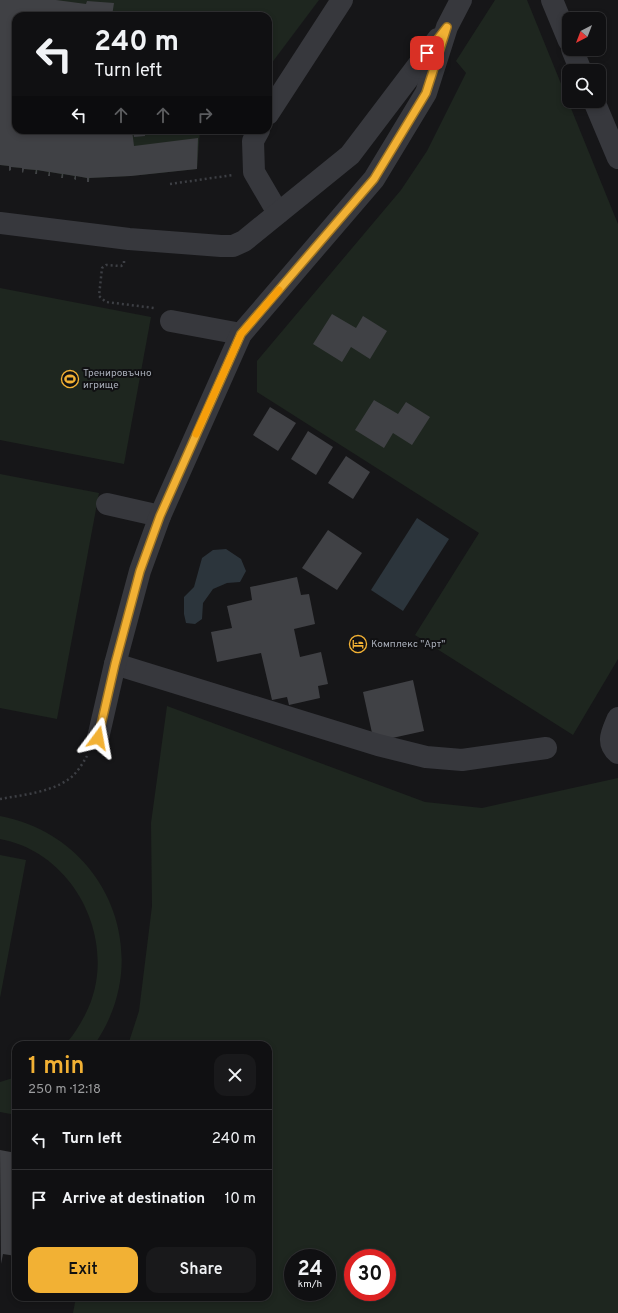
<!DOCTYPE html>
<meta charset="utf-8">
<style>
body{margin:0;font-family:Overpass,sans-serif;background:#19191b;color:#f1f3f6;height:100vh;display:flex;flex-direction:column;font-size:15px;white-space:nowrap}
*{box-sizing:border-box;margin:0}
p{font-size:13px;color:#9c9d9f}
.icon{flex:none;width:22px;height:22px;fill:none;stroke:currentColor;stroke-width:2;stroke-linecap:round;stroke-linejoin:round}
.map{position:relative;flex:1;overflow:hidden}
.details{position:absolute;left:12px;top:1041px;width:260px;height:260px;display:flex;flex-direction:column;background:#101012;border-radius:12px;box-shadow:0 2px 6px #0003,0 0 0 1px #303032}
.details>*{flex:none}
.guide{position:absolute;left:12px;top:12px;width:260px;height:122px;border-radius:12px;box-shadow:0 2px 6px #0003,0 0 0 1px #303032;background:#101012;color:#f1f3f6;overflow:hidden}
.needle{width:26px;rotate:222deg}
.fabs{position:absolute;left:562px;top:12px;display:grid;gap:8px}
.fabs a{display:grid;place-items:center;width:44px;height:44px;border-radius:8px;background:#101012;box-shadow:0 2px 6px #0003,0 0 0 1px #303032;font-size:20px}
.speed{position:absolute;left:284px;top:1249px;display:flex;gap:8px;font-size:20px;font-weight:700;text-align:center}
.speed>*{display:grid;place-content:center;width:52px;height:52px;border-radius:50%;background:#101012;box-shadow:0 2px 6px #0003,0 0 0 1px #303032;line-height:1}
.speed small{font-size:10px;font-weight:400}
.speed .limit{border:6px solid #d22;background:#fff;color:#111}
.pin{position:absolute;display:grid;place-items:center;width:34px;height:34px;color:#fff;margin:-17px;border-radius:8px;box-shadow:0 2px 6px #0006}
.me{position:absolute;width:44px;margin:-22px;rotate:13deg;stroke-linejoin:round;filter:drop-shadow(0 0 3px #0008)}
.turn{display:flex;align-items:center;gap:14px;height:84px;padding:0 16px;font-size:18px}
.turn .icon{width:52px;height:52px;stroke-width:2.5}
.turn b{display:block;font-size:28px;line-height:34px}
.lanes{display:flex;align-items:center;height:38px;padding:0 16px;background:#0003;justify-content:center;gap:20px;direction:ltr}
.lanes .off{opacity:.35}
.round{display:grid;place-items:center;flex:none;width:42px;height:42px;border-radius:12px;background:#19191b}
.headline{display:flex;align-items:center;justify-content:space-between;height:68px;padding:0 16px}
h1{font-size:24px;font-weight:600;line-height:30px;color:#f2b134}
.primary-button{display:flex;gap:8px;margin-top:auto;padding:8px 16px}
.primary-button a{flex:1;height:46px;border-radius:12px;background:#f2b134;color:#111;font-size:16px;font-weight:600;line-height:46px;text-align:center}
.primary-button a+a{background:#19191b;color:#f1f3f6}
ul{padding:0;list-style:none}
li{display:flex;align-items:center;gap:12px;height:60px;padding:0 16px;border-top:1px solid #303032}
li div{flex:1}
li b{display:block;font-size:15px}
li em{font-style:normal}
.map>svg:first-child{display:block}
</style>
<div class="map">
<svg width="618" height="1313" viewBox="0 0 618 1313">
<rect width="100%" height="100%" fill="#161618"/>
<g fill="#1e261f" fill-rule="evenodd">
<polygon points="0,0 319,0 268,68 268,16 16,16 16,130 200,130 197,169 131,176 90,178 89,182 87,178 76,176 76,180 74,179 74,176 64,174 63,178 61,178 61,174 50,172 50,176 48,176 48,172 38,170 37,174 35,174 35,170 24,169 23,173 22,172 22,168 11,167 11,170 9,171 9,166 0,165"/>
<polygon points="495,0 527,0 618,224 618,659 573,735 415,635 479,533 257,392 257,361 401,190 427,151 466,73 456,61"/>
<polygon points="0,288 151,317 124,464 0,440"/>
<polygon points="0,474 99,493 57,719 0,708"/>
<path d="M167 706 425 802 482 808 618 778V1313H73L76 1297H268V1045H128L139 1011 152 906 151 823ZM293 1258H327V1292H293ZM353 1258H387V1292H353Z"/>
<path d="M0 816C107 836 157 956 94 1045H64C73 1037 79 1026 85 1015 121 946 77 853 0 839Z"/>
<polygon points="0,855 26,860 0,998"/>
<polygon points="16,1077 16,1115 0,1112 0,1082"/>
</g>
<g fill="#2c353c">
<polygon points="417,518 449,539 403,611 371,590"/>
<polygon points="226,549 241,559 246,571 240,582 227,583 213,589 203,603 202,619 195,624 186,623 184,614 184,597 194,587 202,558 213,550"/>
</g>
<g fill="#404145">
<polygon points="0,0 56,0 86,4 87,1 114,3 112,16 16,16 16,130 132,130 134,146 198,138 197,169 131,176 89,178 89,182 87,182 87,178 76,176 76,180 74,179 75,176 63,174 63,178 61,178 62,174 50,172 50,176 48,176 49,172 37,170 37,174 35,174 36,170 24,169 23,173 22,172 22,168 11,167 11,170 9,171 9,166 0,165"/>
<polygon points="133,130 145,130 145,136 134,137"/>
<polygon points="332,314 356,328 363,316 387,331 370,359 351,347 342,362 313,344"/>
<polygon points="374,400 398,414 406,402 430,417 412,445 393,433 384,448 355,430"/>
<polygon points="270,407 296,423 278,451 253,435"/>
<polygon points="308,431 333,447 316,475 291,459"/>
<polygon points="346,456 370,472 353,499 328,483"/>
<polygon points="328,530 362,553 337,590 302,568"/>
<polygon points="297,577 301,595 309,594 315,624 294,629 300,657 321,652 328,684 318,686 320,698 289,705 287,697 272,700 261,653 217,662 211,632 232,628 227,606 252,600 250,587"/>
<polygon points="413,680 424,731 374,742 363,692"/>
<polygon points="0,1150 16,1153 16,1256 3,1254 1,1264"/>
</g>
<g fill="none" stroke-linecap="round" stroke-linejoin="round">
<g stroke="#3d3f44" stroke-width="2.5" stroke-dasharray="2 3" stroke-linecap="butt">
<polyline points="170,184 233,175"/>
<polyline points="124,261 124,264 121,266 106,265 102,268 99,296 106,302 154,308"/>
<path d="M0 799C22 795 46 793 66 781 75 776 82 765 87 756"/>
</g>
<g stroke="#37383d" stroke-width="22">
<polyline points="552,0 569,41"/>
<polyline points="572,49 581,71"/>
<polyline points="594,101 618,158"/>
<polyline points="268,114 342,0"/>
<polyline points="259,130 253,141 254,172 278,213"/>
<polyline points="0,223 129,239 221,246 233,246 244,241 350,155 438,39"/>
<polyline points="171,321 241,334"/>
<polyline points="107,504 160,516"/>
<polyline points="115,664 378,745 426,757 462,760 546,748"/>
<path d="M618 718C613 731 605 742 618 753"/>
<polyline points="98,738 115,664 140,571 160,516 241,334 374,179 426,93 447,27 461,0"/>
</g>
</g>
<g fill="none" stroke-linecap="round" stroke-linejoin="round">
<g stroke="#9d7322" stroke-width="10">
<polyline id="route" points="98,738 115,664 140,571 160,516 241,334 374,179 426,93 447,27 427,53"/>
</g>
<use href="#route" stroke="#f2b134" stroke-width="7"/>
<polyline stroke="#f59e0b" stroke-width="7" points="196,434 241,334 279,290"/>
</g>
<defs>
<g id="stadium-ring" transform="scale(0.9)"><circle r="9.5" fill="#111113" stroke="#f2b134" stroke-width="1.5"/><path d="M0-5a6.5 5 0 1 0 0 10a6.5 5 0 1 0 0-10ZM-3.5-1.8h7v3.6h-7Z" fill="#f2b134"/></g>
<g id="hotel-ring" transform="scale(0.9)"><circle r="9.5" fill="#111113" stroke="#f2b134" stroke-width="1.5"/><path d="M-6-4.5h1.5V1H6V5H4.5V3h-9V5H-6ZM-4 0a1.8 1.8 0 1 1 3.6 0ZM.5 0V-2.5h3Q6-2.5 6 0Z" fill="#f2b134"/></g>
</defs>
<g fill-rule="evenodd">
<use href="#stadium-ring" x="70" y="379"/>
<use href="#hotel-ring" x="358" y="644"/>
</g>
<g text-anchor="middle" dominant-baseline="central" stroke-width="4" stroke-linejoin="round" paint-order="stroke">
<g font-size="10" fill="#a8adb8" stroke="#111113" text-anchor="start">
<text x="83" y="373">Тренировъчно<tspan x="83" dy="12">игрище</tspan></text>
<text x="371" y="644">Комплекс "Арт"</text>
</g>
</g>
</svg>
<div class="fabs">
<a><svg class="needle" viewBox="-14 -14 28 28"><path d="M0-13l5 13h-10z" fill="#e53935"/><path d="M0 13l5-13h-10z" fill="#9c9d9f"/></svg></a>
<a><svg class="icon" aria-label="search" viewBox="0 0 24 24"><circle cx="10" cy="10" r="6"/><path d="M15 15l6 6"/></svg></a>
</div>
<div class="speed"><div>24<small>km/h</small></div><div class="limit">30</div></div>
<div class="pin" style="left:427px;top:53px;background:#d93025"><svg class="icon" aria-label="arrive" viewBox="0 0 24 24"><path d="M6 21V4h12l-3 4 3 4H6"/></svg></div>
<svg class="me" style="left:98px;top:738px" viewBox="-20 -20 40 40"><path d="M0-17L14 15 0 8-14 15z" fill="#f2b134" stroke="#fff" stroke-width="4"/></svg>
<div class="guide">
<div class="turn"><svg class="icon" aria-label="left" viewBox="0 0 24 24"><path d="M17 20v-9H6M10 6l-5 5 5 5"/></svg><div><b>240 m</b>Turn left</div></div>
<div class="lanes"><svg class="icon" aria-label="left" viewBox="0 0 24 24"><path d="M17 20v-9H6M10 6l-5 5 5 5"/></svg><svg class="icon off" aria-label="ahead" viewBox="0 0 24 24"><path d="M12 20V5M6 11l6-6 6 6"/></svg><svg class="icon off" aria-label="ahead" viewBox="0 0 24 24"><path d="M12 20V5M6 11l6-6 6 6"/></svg><svg class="icon off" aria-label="right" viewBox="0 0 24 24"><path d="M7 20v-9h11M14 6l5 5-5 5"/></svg></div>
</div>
<section class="details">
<div class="headline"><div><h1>1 min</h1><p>250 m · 12:18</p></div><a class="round"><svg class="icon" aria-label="close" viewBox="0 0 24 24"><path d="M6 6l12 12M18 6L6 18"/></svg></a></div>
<ul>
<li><svg class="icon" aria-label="left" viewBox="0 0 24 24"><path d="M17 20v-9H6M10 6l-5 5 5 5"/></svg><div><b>Turn left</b></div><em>240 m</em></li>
<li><svg class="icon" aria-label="arrive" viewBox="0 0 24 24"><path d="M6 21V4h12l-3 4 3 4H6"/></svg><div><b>Arrive at destination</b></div><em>10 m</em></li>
</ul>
<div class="primary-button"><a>Exit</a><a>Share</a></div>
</section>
</div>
